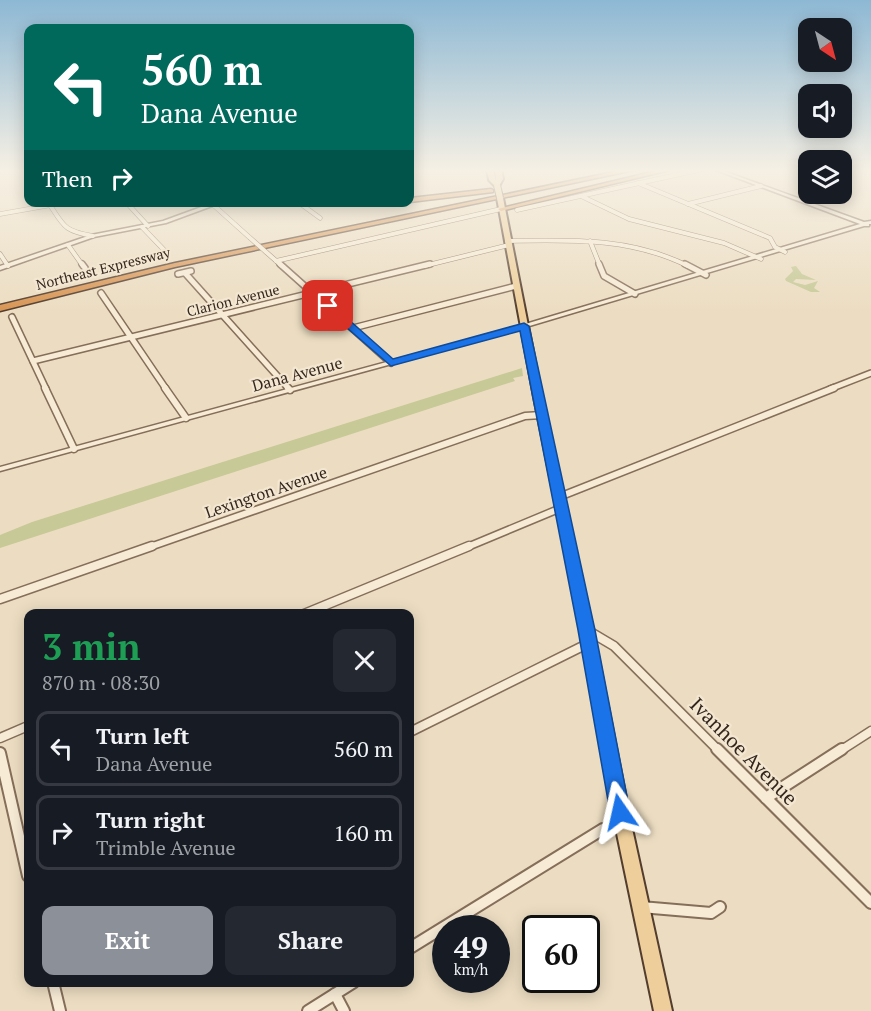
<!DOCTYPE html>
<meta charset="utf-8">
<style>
body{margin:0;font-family:"PT Serif",serif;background:#242831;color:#f1f3f6;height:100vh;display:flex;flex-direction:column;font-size:22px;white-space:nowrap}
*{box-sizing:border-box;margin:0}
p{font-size:20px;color:#9ea1a6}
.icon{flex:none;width:33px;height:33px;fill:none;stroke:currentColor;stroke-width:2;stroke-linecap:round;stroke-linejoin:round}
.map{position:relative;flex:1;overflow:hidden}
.panel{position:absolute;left:24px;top:609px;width:390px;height:378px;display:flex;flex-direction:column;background:#171b24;border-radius:12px;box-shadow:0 3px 15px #0003}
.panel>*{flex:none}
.top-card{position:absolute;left:24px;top:24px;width:390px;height:183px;border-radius:12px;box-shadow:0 3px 15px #0003;background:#00695c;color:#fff;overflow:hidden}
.needle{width:39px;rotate:144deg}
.buttons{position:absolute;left:798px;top:18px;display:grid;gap:12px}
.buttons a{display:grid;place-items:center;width:54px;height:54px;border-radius:12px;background:#171b24;box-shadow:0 3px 15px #0003;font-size:30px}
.speed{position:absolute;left:432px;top:915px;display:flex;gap:12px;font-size:30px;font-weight:700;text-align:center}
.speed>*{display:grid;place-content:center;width:78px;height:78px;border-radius:50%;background:#171b24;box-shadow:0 3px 15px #0003;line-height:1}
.speed small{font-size:15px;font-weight:400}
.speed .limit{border:3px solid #111;border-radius:9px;background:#fff;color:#111}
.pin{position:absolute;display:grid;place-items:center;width:51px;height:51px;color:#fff;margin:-26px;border-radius:12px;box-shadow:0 3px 9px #0006}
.me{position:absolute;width:66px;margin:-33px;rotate:349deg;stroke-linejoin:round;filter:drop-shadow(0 0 4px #0008)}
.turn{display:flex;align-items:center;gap:21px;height:126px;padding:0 18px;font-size:27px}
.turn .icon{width:78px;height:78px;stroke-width:2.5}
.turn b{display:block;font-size:42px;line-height:51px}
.then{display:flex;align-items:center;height:57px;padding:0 18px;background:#0003;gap:12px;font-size:22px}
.round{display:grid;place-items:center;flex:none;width:63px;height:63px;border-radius:12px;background:#242831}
.head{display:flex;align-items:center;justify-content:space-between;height:102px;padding:0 18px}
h1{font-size:36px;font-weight:800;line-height:45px;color:#1e9e55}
.cta{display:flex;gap:12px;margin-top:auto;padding:12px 18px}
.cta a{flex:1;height:69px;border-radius:12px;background:#8c9099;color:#fff;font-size:24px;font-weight:800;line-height:69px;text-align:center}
.cta a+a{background:#242831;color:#f1f3f6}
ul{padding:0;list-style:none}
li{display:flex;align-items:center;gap:18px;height:75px;margin:0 12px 9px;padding:0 6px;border:3px solid #363941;border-radius:12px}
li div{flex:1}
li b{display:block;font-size:22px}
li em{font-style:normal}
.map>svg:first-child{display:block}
</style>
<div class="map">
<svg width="871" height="1011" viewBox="0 0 871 1011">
<rect width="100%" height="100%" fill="#ecddc2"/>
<g fill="#c7c997">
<polygon points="796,266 802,274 816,280 796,279 793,282 805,285 818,281 814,288 820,292 811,292 786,281 785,279 793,271 791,267"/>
<polygon points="522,368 523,376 513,378 515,381 0,548 0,535 32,522"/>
</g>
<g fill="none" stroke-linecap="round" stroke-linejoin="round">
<g stroke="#856e5a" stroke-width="5">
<g id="minor-far4">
<polyline points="20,169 28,174"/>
<polyline points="638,183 770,238 775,247 785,252"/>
<polyline points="581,196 629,219 724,243 761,259"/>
<path d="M48 202C64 226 63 231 93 236"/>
<polyline points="126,202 148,226"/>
<polyline points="210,202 249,237"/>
<polyline points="298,202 320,218"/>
<polyline points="688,204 761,186"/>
<polyline points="517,210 703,169"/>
<polyline points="0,214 68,202"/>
<polyline points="142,227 165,251"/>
<path d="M507 241C570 240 630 237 688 266"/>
<polyline points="590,241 600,266"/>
<polyline points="68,245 83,266"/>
<polyline points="266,252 282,266"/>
<polyline points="0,254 8,266"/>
<polyline points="276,261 501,209"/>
<polyline points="424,266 509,245"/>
</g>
</g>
<g stroke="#856e5a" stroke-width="8">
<g id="minor-far3">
<polyline points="82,264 85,268"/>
<polyline points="280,264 391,363"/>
<polyline points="599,264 604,276 635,294"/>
<polyline points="685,264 706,275"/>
<polyline points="185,273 289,389"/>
<polyline points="178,274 191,271"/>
<polyline points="101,293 166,389"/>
<polyline points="12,317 46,389"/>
<polyline points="353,328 516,286"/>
<polyline points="33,361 430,264"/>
<polyline points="830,389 871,373"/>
</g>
</g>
<g stroke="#856e5a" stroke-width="9">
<g id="minor-far2">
<polyline points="45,388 74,449"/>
<polyline points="165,388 186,418"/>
<polyline points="288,388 290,390"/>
<polyline points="559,497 834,388"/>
<polyline points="147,548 525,416 542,415"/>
<polyline points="465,548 561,508"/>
</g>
</g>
<g stroke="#856e5a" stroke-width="11">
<g id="minor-far1">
<polyline points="0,599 152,546"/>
<polyline points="304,614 469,546"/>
<polyline points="587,630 614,646 719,751"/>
<polyline points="410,732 589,643"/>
<polyline points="0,738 28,726"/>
<polyline points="840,751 871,731"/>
</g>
</g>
<g stroke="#856e5a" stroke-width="14">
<g id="minor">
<polyline points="717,749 871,903"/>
<polyline points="0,753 28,876"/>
<polyline points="766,798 842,749"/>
<polyline points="641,907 711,913 720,907"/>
<polyline points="410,948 603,829 623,824"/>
<polyline points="53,982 60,1011"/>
<polyline points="335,994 344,1011"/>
<polyline points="308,1011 354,982"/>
</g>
</g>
<g stroke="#856e5a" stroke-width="3">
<g id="tertiary">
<polygon points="713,169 718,169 864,222 871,221 871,224 869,224 869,226 864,226 516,330 0,471 0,467 512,328 860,224"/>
<polygon points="215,202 223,202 166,223 94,237 0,270 0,266 91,235 163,221"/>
</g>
</g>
<g stroke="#533d2e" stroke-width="4">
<g id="primary">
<polygon points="487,169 493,169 496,181 495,169 501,169 503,179 499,186 495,186 489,180"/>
<polygon points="500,196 503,198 542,397 593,630 631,824 672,1011 654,1011 615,824 581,630 534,397 497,198"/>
</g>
</g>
<g stroke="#533d2e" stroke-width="3">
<g id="motorway">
<polygon points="628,169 639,169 175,267 0,311 0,305 175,263"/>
<polygon points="664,169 674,169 501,211 498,209"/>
<polygon points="491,189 493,190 493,192 410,202 410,198"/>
</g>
</g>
<use href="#minor-far4" stroke="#f7ebd5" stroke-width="4"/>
<use href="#minor-far3" stroke="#f7ebd5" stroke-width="5"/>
<use href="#minor-far2" stroke="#f7ebd5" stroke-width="6"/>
<use href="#minor-far1" stroke="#f7ebd5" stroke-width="8"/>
<use href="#minor" stroke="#f7ebd5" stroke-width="10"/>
<use href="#tertiary" fill="#f7ebd5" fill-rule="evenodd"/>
<use href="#primary" fill="#eecf9b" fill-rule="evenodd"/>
<use href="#motorway" fill="#d89656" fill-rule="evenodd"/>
<g stroke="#856e5a" stroke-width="5" stroke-linecap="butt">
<polyline id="minor-bridge" points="249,237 266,252"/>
</g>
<g stroke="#533d2e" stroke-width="8" stroke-linecap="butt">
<polyline id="primary-bridge" points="497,185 500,198"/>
</g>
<use href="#minor-bridge" stroke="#f7ebd5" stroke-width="4"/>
<use href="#primary-bridge" stroke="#eecf9b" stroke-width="6"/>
</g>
<linearGradient id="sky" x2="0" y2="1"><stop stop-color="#8db8d4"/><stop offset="0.55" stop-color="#f6f0e4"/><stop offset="1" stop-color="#f6f0e4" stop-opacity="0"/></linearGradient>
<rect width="871" height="310" fill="url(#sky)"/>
<polygon fill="#1a73e8" stroke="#114b97" stroke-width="1.5" points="324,304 331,304 393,359 524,323 529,326 595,630 630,812 627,818 620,821 613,818 610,812 578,630 520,331 391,366 324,308"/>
<g text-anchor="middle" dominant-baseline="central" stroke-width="4.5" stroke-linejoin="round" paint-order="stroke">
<g font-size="14" fill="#35271e" stroke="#f4e7d1">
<text transform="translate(103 268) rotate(-14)">Northeast Expressway</text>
<text transform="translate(233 300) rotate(-14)">Clarion Avenue</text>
</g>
<g font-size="16" fill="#35271e" stroke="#f4e7d1">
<text transform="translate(297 374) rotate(-15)">Dana Avenue</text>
<text transform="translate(266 492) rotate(-19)">Lexington Avenue</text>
</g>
<g font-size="20" fill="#35271e" stroke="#f4e7d1">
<text transform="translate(744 751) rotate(45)">Ivanhoe Avenue</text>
</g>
</g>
</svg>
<div class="buttons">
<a><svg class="needle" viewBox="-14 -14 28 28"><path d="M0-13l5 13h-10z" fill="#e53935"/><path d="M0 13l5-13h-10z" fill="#9ea1a6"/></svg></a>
<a><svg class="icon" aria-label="sound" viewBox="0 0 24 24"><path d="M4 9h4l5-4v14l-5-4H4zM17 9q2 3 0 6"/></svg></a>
<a><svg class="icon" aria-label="layers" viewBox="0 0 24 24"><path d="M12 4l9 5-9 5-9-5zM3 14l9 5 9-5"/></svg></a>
</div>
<div class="speed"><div>49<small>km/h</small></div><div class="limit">60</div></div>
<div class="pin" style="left:328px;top:306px;background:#d93025"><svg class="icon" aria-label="arrive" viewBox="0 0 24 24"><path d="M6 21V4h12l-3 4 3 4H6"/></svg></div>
<svg class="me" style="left:620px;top:812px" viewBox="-20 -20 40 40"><path d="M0-17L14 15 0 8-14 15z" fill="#1a73e8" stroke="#fff" stroke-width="4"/></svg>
<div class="top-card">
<div class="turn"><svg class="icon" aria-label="left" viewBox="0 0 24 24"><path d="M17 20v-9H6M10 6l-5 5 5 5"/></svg><div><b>560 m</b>Dana Avenue</div></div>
<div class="then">Then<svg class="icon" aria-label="right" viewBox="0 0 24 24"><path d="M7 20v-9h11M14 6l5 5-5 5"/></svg></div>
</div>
<section class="panel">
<div class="head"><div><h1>3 min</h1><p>870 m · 08:30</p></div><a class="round"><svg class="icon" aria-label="close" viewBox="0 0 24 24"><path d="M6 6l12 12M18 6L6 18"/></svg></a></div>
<ul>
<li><svg class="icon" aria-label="left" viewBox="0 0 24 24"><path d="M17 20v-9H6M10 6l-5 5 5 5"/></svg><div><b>Turn left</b><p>Dana Avenue</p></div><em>560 m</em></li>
<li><svg class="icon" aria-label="right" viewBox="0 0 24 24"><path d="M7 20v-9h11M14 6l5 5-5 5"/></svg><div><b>Turn right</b><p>Trimble Avenue</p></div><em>160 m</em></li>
</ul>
<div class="cta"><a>Exit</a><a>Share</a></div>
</section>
</div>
